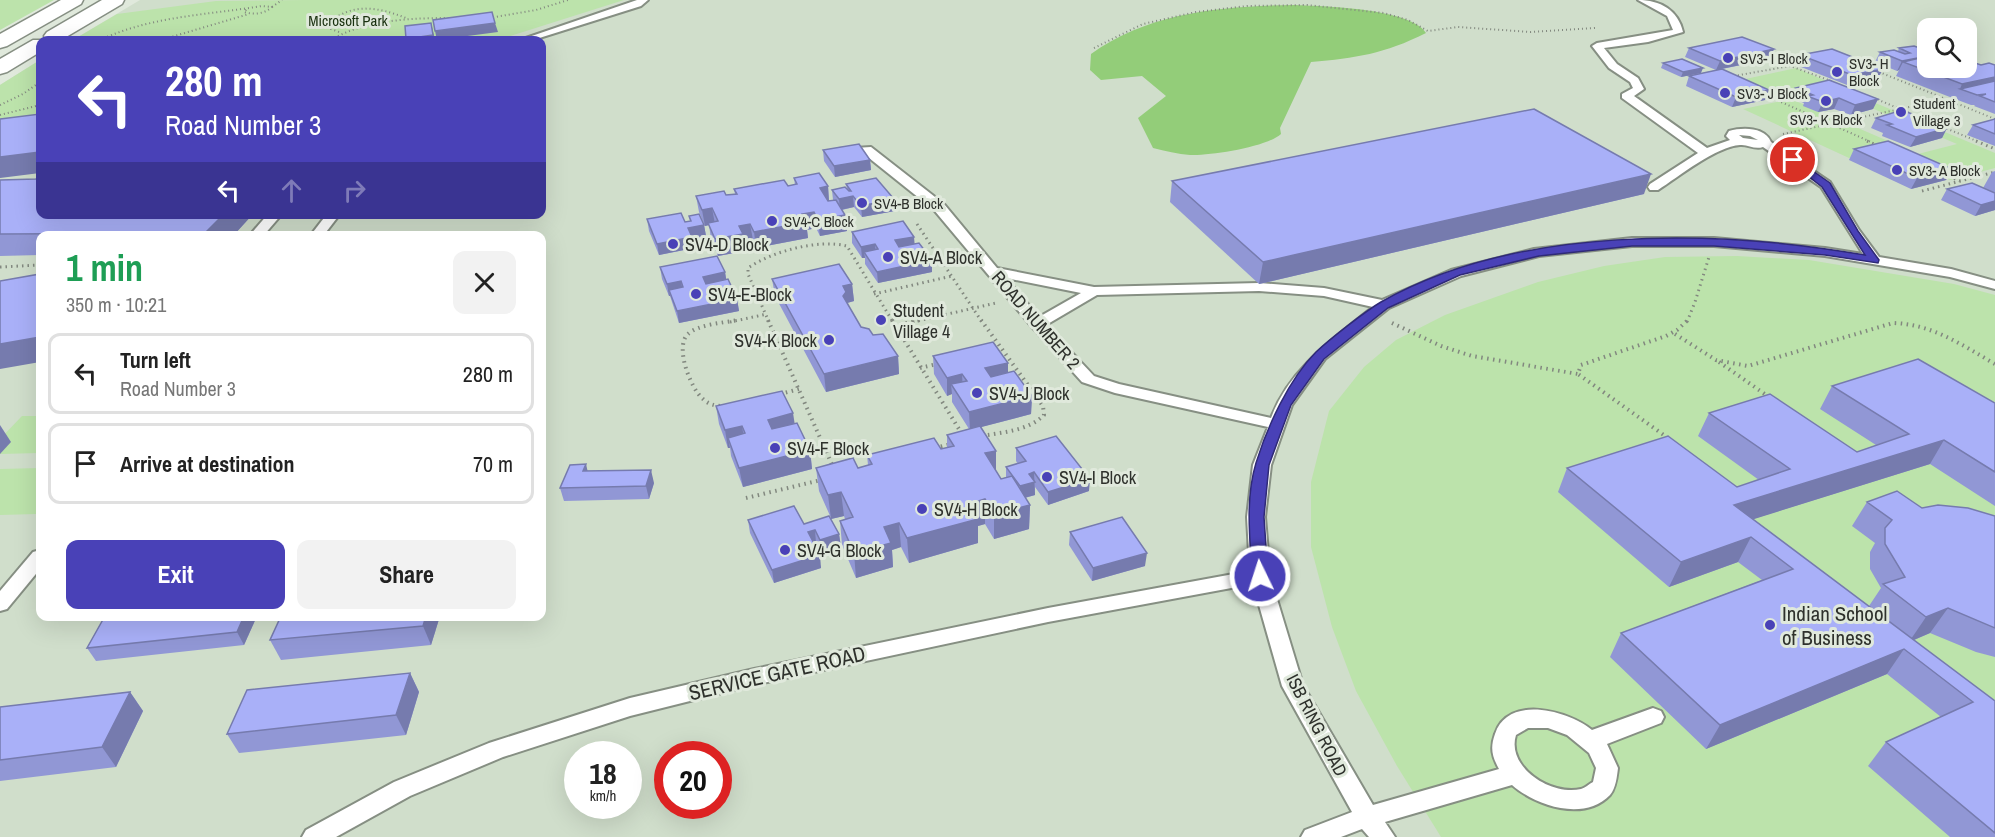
<!DOCTYPE html>
<meta charset="utf-8">
<style>
body{margin:0;font-family:"Archivo Narrow",sans-serif;background:#f2f2f2;color:#222;height:100vh;display:flex;flex-direction:column;font-size:22px;white-space:nowrap}
*{box-sizing:border-box;margin:0}
p{font-size:20px;color:#767676}
.icon{flex:none;width:33px;height:33px;fill:none;stroke:currentColor;stroke-width:2;stroke-linecap:round;stroke-linejoin:round}
.map{position:relative;flex:1;overflow:hidden}
.panel{position:absolute;left:36px;top:231px;width:510px;height:390px;display:flex;flex-direction:column;background:#fff;border-radius:12px;box-shadow:0 6px 24px #0002}
.panel>*{flex:none}
.guide{position:absolute;left:36px;top:36px;width:510px;height:183px;border-radius:12px;box-shadow:0 6px 24px #0002;background:#4941b7;color:#fff;overflow:hidden}
.fabs{position:absolute;left:1917px;top:18px;display:grid;gap:12px}
.fabs a{display:grid;place-items:center;width:60px;height:60px;border-radius:12px;background:#fff;box-shadow:0 6px 24px #0002;font-size:30px}
.speed{position:absolute;left:564px;top:741px;display:flex;gap:12px;font-size:30px;font-weight:700;text-align:center}
.speed>*{display:grid;place-content:center;width:78px;height:78px;border-radius:50%;background:#fff;box-shadow:0 6px 24px #0002;line-height:1}
.speed small{font-size:15px;font-weight:400}
.speed .limit{border:9px solid #d22;background:#fff;color:#111}
.pin{position:absolute;display:grid;place-items:center;width:51px;height:51px;color:#fff;margin:-26px;border:3px solid #fff;border-radius:50%;box-shadow:0 2px 6px #0007}
.me{position:absolute;width:66px;margin:-33px;rotate:356deg;stroke-linejoin:round;filter:drop-shadow(0 0 4px #0008)}
.turn{display:flex;align-items:center;gap:21px;height:126px;padding:0 30px;font-size:27px}
.turn .icon{width:78px;height:78px;stroke-width:2.5}
.turn b{display:block;font-size:42px;line-height:51px}
.lanes{display:flex;align-items:center;height:57px;padding:0 30px;background:#0003;justify-content:center;gap:30px;direction:ltr}
.lanes .off{opacity:.35}
.round{display:grid;place-items:center;flex:none;width:63px;height:63px;border-radius:12px;background:#f2f2f2}
.summary{display:flex;align-items:center;justify-content:space-between;height:102px;padding:0 30px}
h1{font-size:36px;font-weight:800;line-height:45px;color:#1e9e55}
.button{display:flex;gap:12px;margin-top:auto;padding:12px 30px}
.button a{flex:1;height:69px;border-radius:12px;background:#4941b7;color:#fff;font-size:24px;font-weight:800;line-height:69px;text-align:center}
.button a+a{background:#f2f2f2;color:#222}
ul{padding:0;list-style:none}
li{display:flex;align-items:center;gap:18px;height:81px;margin:0 12px 9px;padding:0 18px;border:3px solid #e0e0e0;border-radius:12px}
li div{flex:1}
li b{display:block;font-size:22px}
li em{font-style:normal}
.map>svg:first-child{display:block}
</style>
<div class="map">
<svg width="1995" height="837" viewBox="0 0 1995 837">
<rect width="100%" height="100%" fill="#e0e9dc"/>
<path fill="#d0decb" fill-rule="evenodd" d="M140 0H1995V837H0V85L40 60V214H542V40H73ZM1928 28H1966V68H1928ZM40 236H542V616H40ZM578 754H628V806H578ZM668 754H718V806H668Z"/>
<g fill="#bce3ab">
<polygon points="0,0 54,0 0,30"/>
<polygon points="306,0 624,0 498,40 73,40 117,14 216,1"/>
<polygon points="40,60 40,115 0,120 0,85"/>
<polygon points="1796,68 1834,84 1778,96 1741,80"/>
<polygon points="1842,89 1995,153 1995,168 1950,180 1883,150 1849,158 1743,109 1791,99 1918,154 1957,144 1831,91"/>
<polygon points="1737,256 1809,260 1954,284 1995,295 1995,837 1441,837 1397,766 1356,691 1332,627 1311,547 1311,482 1329,411 1364,367 1396,340 1445,315 1538,282 1604,266 1665,257"/>
<polygon points="22,416 40,416 40,453 0,454 0,439"/>
<polygon points="40,468 40,510 37,514 0,515 0,469"/>
</g>
<path fill="#93cd79" d="M1293 5C1321 6 1411 8 1426 33 1384 54 1356 58 1311 62L1280 128 1281 134C1267 147 1210 156 1190 155 1178 154 1165 151 1153 148L1138 118 1166 96 1142 76 1101 80 1090 70 1091 54C1149 12 1224 6 1293 5Z"/>
<g fill="none" stroke-linecap="round" stroke-linejoin="round">
<g stroke="#868f83" stroke-width="4">
<g id="lane">
<polygon points="637,0 648,0 641,6 533,40 520,40"/>
<path d="M1638 0C1660 0 1678 10 1683 32L1648 42 1604 48 1617 64 1638 78 1644 89 1634 96 1707 148 1730 140 1726 136 1729 131C1743 127 1765 127 1771 142L1830 182 1859 230 1879 257 1951 269 1995 281V289L1950 277 1825 256 1714 246H1632L1539 256 1461 276 1389 308 1325 359 1292 405 1271 465 1265 517 1270 576 1303 685 1373 805 1499 769C1492 756 1490 748 1495 734 1508 694 1569 711 1592 730L1653 708 1661 711 1664 717 1661 723 1607 744 1618 768C1617 776 1616 788 1610 795 1584 822 1536 806 1512 785L1385 822 1395 837H1369L1362 829 1341 837H1301L1305 830 1352 812 1282 686 1253 584 1048 622 754 685 630 716 503 757 410 796 336 837H302L306 830 394 782 489 743 630 698 754 669 1048 608 1250 571 1247 517 1253 465 1268 427 1115 393 1082 382 1032 327 934 210 864 154 838 155V149L871 147 944 204 997 268 1094 287 1259 283 1324 288 1382 300 1451 270 1534 249 1632 238H1714L1825 248 1863 254 1821 187 1763 147C1754 150 1748 144 1740 145 1717 146 1678 177 1658 190H1650L1648 187 1650 184 1698 153 1622 98V94L1633 88 1630 82 1609 68 1592 46 1597 43 1673 30 1667 16ZM1739 135 1750 136 1758 140 1743 138ZM1006 278 1081 293 1039 317ZM1259 291 1324 296 1373 307C1334 338 1289 369 1271 418L1119 384 1094 376 1046 325 1097 295ZM1528 728H1548L1567 735 1589 753 1596 768 1593 782C1589 784 1585 788 1581 789 1551 796 1506 767 1516 735Z"/>
<polygon points="268,214 282,214 263,236 249,236"/>
<polygon points="327,214 340,214 323,236 310,236"/>
<polygon points="40,550 40,569 7,609 0,611 0,591 33,552"/>
</g>
</g>
<g stroke="#868f83" stroke-width="3">
<g id="secondary">
<polygon points="61,0 83,0 81,4 7,46 0,48 0,34"/>
<polygon points="102,0 124,0 122,4 61,40 40,40 40,52 7,72 0,74 0,59 33,40 47,40 44,36 47,32"/>
</g>
</g>
<g stroke="#82887f" stroke-width="2" stroke-dasharray="1 3" stroke-linecap="butt">
<polyline points="272,7 282,0"/>
<polyline points="489,18 536,10 568,0"/>
<path d="M339 32 331 29 328 24C351 2 378 7 406 18"/>
<path d="M100 40C152 16 207 15 262 6L272 7C264 14 254 15 244 12L247 9"/>
<polyline points="161,40 249,14"/>
<path d="M331 40C366 19 414 18 454 18"/>
<polyline points="1094,48 1143,24 1196,12 1247,6 1307,5 1384,13 1408,20 1428,31 1458,27 1531,32 1595,28"/>
<polyline points="1879,72 1995,119"/>
<polyline points="1734,76 1790,66 1834,82"/>
<polyline points="1763,94 1871,142"/>
<polyline points="1874,98 1933,123"/>
<polyline points="0,105 23,94 40,82"/>
<polyline points="0,115 40,105"/>
<polyline points="1943,127 1979,142"/>
<polyline points="1783,134 1947,99"/>
</g>
<g stroke="#82887f" stroke-width="3" stroke-dasharray="1.5 4" stroke-linecap="butt">
<polyline points="1867,141 1879,146"/>
<polyline points="1976,141 1995,149"/>
<polyline points="1944,174 1960,181"/>
<polyline points="1922,191 1995,172"/>
<polyline points="917,224 982,322"/>
<polyline points="0,267 40,265"/>
<polyline points="874,294 952,276"/>
<polyline points="730,322 767,314"/>
<path d="M769 322 748 274V268C773 251 818 239 847 246L893 322"/>
<polyline points="913,322 996,303"/>
<polyline points="1687,322 1695,302 1709,257"/>
</g>
<g stroke="#82887f" stroke-width="4" stroke-dasharray="1.5 4.5" stroke-linecap="butt">
<polyline points="768,320 833,467"/>
<polyline points="892,320 962,434"/>
<path d="M981 320 1043 406 1044 415C1028 431 1003 432 982 436"/>
<polyline points="1392,323 1441,346 1472,356 1578,374"/>
<polyline points="894,326 920,320"/>
<path d="M1675 334 1716 360 1748 366 1893 323C1932 324 1962 345 1995 364"/>
<polyline points="1719,362 1769,397"/>
<polyline points="920,368 937,364"/>
<polyline points="780,394 799,389"/>
<path d="M720 406C713 405 708 404 703 399 691 389 674 347 688 334 699 324 723 323 738 320"/>
<polyline points="1668,438 1578,374 1581,365 1666,336 1677,330 1688,320"/>
<polyline points="935,448 951,444"/>
<polyline points="746,498 821,480"/>
</g>
<use href="#lane" fill="#fff" fill-rule="evenodd"/>
<use href="#secondary" fill="#fff" fill-rule="evenodd"/>
</g>
<g fill="#9197d5">
<polygon points="1914,46 1928,68 1973,62 1981,65 1995,65 1995,114 1974,106 1975,105 1971,105 1955,99 1896,76 1899,70 1897,71 1875,62 1880,52 1898,51 1899,48"/>
<polygon points="1689,48 1770,59 1722,69 1765,100 1732,107 1686,86 1689,76 1716,70 1685,57"/>
<polygon points="1800,55 1883,69 1878,78 1847,85 1796,65"/>
<polygon points="1663,63 1701,73 1681,77 1661,68"/>
<polygon points="1796,88 1878,99 1873,109 1851,115 1834,109 1818,112 1803,106 1804,103 1792,98"/>
<polygon points="1876,118 1947,128 1942,138 1910,147 1882,136 1883,133 1871,128"/>
<polygon points="1995,119 1995,146 1967,135 1973,125"/>
<polygon points="1854,149 1952,169 1946,180 1911,189 1849,160"/>
<polygon points="823,150 870,160 871,170 835,177 824,161"/>
<polygon points="1995,171 1995,210 1975,216 1941,200 1947,189 1983,188 1992,172"/>
<polygon points="794,178 828,186 829,201 833,200 832,190 847,189 846,184 894,199 895,211 862,217 854,207 842,210 847,231 820,236 816,228 807,230 808,238 756,248 753,240 744,242 745,251 718,256 711,239 709,225 705,226 699,212 696,196 726,195 735,194 734,189 788,186 795,185"/>
<polygon points="0,180 40,214 253,214 233,236 40,236 40,255 0,256"/>
<polygon points="1172,181 1644,194 1259,284 1170,202"/>
<polygon points="689,216 704,225 706,236 692,239 694,248 659,255 649,231 647,219 685,222 690,221"/>
<polygon points="852,232 914,237 914,243 932,272 878,283 865,264 865,258 862,258 852,243"/>
<polygon points="660,267 725,272 726,280 737,299 739,311 679,323 670,296 669,296 662,279"/>
<polygon points="772,279 852,284 854,301 847,303 847,304 861,327 873,335 898,356 899,374 826,392 775,296"/>
<polygon points="933,356 1008,363 1008,373 1032,396 1031,414 981,427 996,451 996,471 1001,479 1006,477 1006,467 1018,464 1016,461 1016,448 1089,491 1048,505 1035,487 1035,495 1025,498 1030,505 1029,529 994,539 985,524 978,526 978,543 909,563 901,547 892,550 893,567 856,578 842,545 840,521 845,519 844,516 831,519 839,534 841,547 822,553 816,543 814,544 821,568 774,583 750,533 748,520 804,524 831,518 819,491 816,468 858,468 868,465 867,455 941,449 947,448 947,435 969,429 952,402 952,394 947,396 934,374"/>
<polygon points="1832,386 1995,403 1995,506 1930,464 1753,519 1869,606 1881,588 1870,569 1870,552 1875,543 1852,526 1867,502 1995,516 1995,657 1976,652 1930,633 1914,640 1995,701 1995,837 1950,837 1868,766 1886,742 1941,717 1887,674 1706,749 1610,657 1621,633 1762,580 1738,562 1669,587 1558,492 1567,468 1737,487 1759,480 1698,436 1709,413 1857,452 1876,445 1820,409"/>
<polygon points="716,406 795,424 810,450 812,469 743,487 731,456 730,448 728,448 719,424"/>
<polygon points="588,471 654,483 649,499 564,501 560,488"/>
<polygon points="1070,532 1145,566 1092,581 1069,545"/>
<polygon points="105,616 257,616 244,645 96,661 87,648"/>
<polygon points="440,616 431,645 281,660 270,640"/>
<polygon points="410,673 419,692 406,735 239,753 227,734"/>
<polygon points="130,692 143,711 116,767 0,781 0,707"/>
</g>
<g fill="#767bae">
<polygon points="431,23 435,40 407,40 406,39"/>
<polygon points="495,23 498,32 437,40 435,31"/>
<polygon points="1774,49 1770,59 1716,70 1720,61"/>
<polygon points="1928,56 1928,64 1903,62 1899,70 1897,71 1902,61"/>
<polygon points="1976,57 1968,71 1966,59"/>
<polygon points="1703,68 1701,73 1681,77 1683,72"/>
<polygon points="1883,69 1878,78 1847,85 1852,75"/>
<polygon points="1995,77 1995,90 1960,89 1962,84"/>
<polygon points="1769,90 1765,100 1732,107 1736,97"/>
<polygon points="1839,98 1834,109 1818,112 1823,102"/>
<polygon points="1878,99 1873,109 1851,115 1855,105"/>
<polygon points="1947,128 1942,138 1910,147 1916,137"/>
<polygon points="40,152 40,173 0,178 0,157"/>
<polygon points="870,160 871,170 835,177 834,166"/>
<polygon points="1952,169 1946,180 1911,189 1917,178"/>
<polygon points="1651,174 1644,194 1259,284 1263,262"/>
<polygon points="828,186 829,202 820,188"/>
<polygon points="853,196 854,207 840,210 839,199"/>
<polygon points="894,199 895,211 862,217 861,206"/>
<polygon points="1995,201 1995,210 1975,216 1981,205"/>
<polygon points="712,208 715,224 708,223 709,225 705,226 702,210"/>
<polygon points="814,212 816,228 807,230 808,238 756,248 754,232 802,214"/>
<polygon points="224,214 253,214 233,236 207,236 205,233"/>
<polygon points="845,215 847,231 820,236 818,220"/>
<polygon points="750,224 753,240 744,242 745,251 718,256 715,239 739,226"/>
<polygon points="704,225 706,236 692,239 694,248 659,255 657,244 688,228"/>
<polygon points="914,237 915,248 895,252 895,240"/>
<polygon points="875,244 876,256 864,252 865,258 862,258 861,247"/>
<polygon points="932,260 932,272 878,283 877,272"/>
<polygon points="725,272 727,284 705,289 703,277"/>
<polygon points="681,281 683,293 669,290 670,296 669,296 667,284"/>
<polygon points="852,284 854,301 847,303 848,309 845,314 843,286"/>
<polygon points="737,299 739,311 679,323 677,311"/>
<polygon points="40,337 40,362 0,369 0,344"/>
<polygon points="898,356 899,374 826,392 824,374"/>
<polygon points="1008,363 1008,381 986,386 985,368"/>
<polygon points="962,374 963,392 951,384 952,394 947,396 947,378"/>
<polygon points="1032,396 1031,414 970,430 969,412"/>
<polygon points="793,413 796,432 770,438 768,420"/>
<polygon points="0,425 11,442 0,454"/>
<polygon points="742,426 745,444 728,438 730,448 728,448 725,430"/>
<polygon points="1944,440 1930,464 1722,529 1734,505"/>
<polygon points="810,450 812,469 743,487 739,468"/>
<polygon points="996,451 996,474 985,453"/>
<polygon points="586,464 589,477 583,471"/>
<polygon points="651,470 654,483 649,499 646,486"/>
<polygon points="1034,472 1035,495 1020,499 1020,486 1029,474"/>
<polygon points="1090,479 1089,491 1048,505 1048,492"/>
<polygon points="841,492 844,516 831,519 828,495"/>
<polygon points="985,499 985,524 978,526 978,543 909,563 907,538 969,504"/>
<polygon points="1030,505 1029,529 994,539 994,514"/>
<polygon points="899,523 901,547 892,550 893,567 856,578 854,553 884,527"/>
<polygon points="815,530 816,543 810,545 808,532"/>
<polygon points="839,534 841,547 822,553 820,540"/>
<polygon points="1751,537 1738,562 1669,587 1681,562"/>
<polygon points="1147,553 1145,566 1092,581 1093,568"/>
<polygon points="820,555 821,568 774,583 772,570"/>
<polygon points="1948,608 1930,633 1909,642 1926,617"/>
<polygon points="244,616 257,616 244,645 237,632"/>
<polygon points="426,616 440,616 431,645 423,626"/>
<polygon points="1904,649 1887,674 1706,749 1720,725"/>
<polygon points="410,673 419,692 406,735 396,715"/>
<polygon points="130,692 143,711 116,767 102,747"/>
</g>
<g fill="#a9b0f8" stroke="#767bae" stroke-width="1.5">
<polygon points="492,12 495,23 435,31 433,20"/>
<polygon points="431,23 433,35 406,39 405,26"/>
<polygon points="1742,37 1774,49 1720,61 1689,48"/>
<polygon points="1914,46 1928,51 1928,56 1902,61 1880,52 1894,50 1905,54 1910,53 1899,48"/>
<polygon points="1832,49 1883,69 1852,75 1800,55"/>
<polygon points="1966,54 1976,57 1966,59"/>
<polygon points="1924,57 1928,59 1928,68 1966,68 1966,60 1981,65 1989,63 1995,65 1995,77 1962,84 1903,62"/>
<polygon points="1682,59 1703,68 1683,72 1663,63"/>
<polygon points="1722,69 1769,90 1736,97 1689,76"/>
<polygon points="1829,80 1878,99 1855,105 1839,98 1823,102 1807,96 1813,95 1796,88"/>
<polygon points="1995,81 1995,102 1980,96 1986,94 1977,95 1960,89"/>
<polygon points="1534,109 1651,174 1263,262 1172,181"/>
<polygon points="1902,110 1947,128 1916,137 1887,125 1892,124 1876,118"/>
<polygon points="40,114 40,152 0,157 0,119"/>
<polygon points="1995,119 1995,134 1973,125"/>
<polygon points="1888,141 1952,169 1917,178 1854,149"/>
<polygon points="859,144 870,160 834,166 823,150"/>
<polygon points="819,173 828,186 820,188 828,201 836,200 845,215 818,220 814,212 802,214 806,222 754,232 750,224 739,226 743,234 715,239 708,223 718,221 712,208 702,210 696,196 724,191 726,195 737,194 734,189 784,180 788,186 797,184 794,178"/>
<polygon points="40,175 40,214 224,214 205,233 0,234 0,180 36,179"/>
<polygon points="876,178 894,199 861,206 853,196 839,199 832,190 845,187 849,191 851,191 846,184"/>
<polygon points="1972,183 1995,193 1995,201 1981,205 1947,189"/>
<polygon points="681,213 685,222 691,221 689,216 699,214 704,225 688,228 692,237 657,244 647,219"/>
<polygon points="903,221 914,237 895,240 899,247 919,243 932,260 877,272 864,252 878,249 875,244 861,247 852,232"/>
<polygon points="717,256 725,272 703,277 706,284 728,279 737,299 677,311 669,290 683,287 681,281 667,284 660,267"/>
<polygon points="839,264 852,284 843,286 846,292 843,296 861,327 869,329 873,335 883,334 898,356 824,374 772,279"/>
<polygon points="40,274 40,337 0,344 0,281"/>
<polygon points="993,342 1008,363 985,368 991,377 1014,371 1032,396 969,412 951,384 967,381 962,374 947,378 933,356"/>
<polygon points="1918,359 1995,403 1995,472 1944,440 1734,505 1995,701 1995,833 1886,742 1973,702 1904,649 1720,725 1621,633 1793,569 1751,537 1681,562 1567,468 1668,436 1737,487 1790,469 1709,413 1770,394 1857,452 1909,434 1832,386"/>
<polygon points="782,391 793,413 768,420 772,429 797,423 810,450 739,468 728,438 745,433 742,426 725,430 716,406"/>
<polygon points="980,426 996,451 985,453 1001,479 1012,476 1030,505 994,514 985,499 969,504 978,519 907,538 899,523 884,527 891,543 854,553 840,521 853,517 841,492 828,495 816,468 853,458 858,468 872,464 867,455 934,438 941,449 954,446 947,435"/>
<polygon points="1056,436 1090,479 1048,492 1034,472 1029,474 1035,482 1020,486 1006,467 1026,461 1016,448"/>
<polygon points="586,464 583,471 651,470 646,486 560,488 570,465"/>
<polygon points="1897,491 1922,508 1938,505 1968,508 1995,516 1995,628 1948,608 1926,617 1883,584 1905,577 1885,544 1885,528 1892,520 1867,502"/>
<polygon points="794,506 804,524 829,516 839,534 820,540 815,530 808,532 820,555 772,570 748,520"/>
<polygon points="1122,517 1147,553 1093,568 1070,532"/>
<polygon points="105,616 244,616 237,632 87,648"/>
<polygon points="281,616 426,616 423,626 270,640"/>
<polygon points="410,673 396,715 227,734 247,690"/>
<polygon points="130,692 102,747 0,760 0,707"/>
</g>
<path fill="#4941b7" stroke="#2f2a77" stroke-width="1.5" d="M1793 157 1830 183 1858 231 1879 260 1878 263 1825 255 1714 246H1632L1539 256 1481 270 1460 275 1388 308 1324 359 1291 405 1269 465 1264 517 1268 576 1266 580H1255L1252 576C1250 539 1245 499 1256 463 1267 427 1289 379 1316 352 1330 339 1364 312 1381 302 1516 225 1715 229 1865 255L1822 187 1790 162 1788 160Z"/>
<g fill="#4941b7" stroke="#e0e9dc" stroke-width="2">
<circle cx="1728" cy="58" r="6"/>
<circle cx="1837" cy="72" r="6"/>
<circle cx="1725" cy="93" r="6"/>
<circle cx="1826" cy="101" r="6"/>
<circle cx="1901" cy="112" r="6"/>
<circle cx="1897" cy="170" r="6"/>
<circle cx="862" cy="203" r="6"/>
<circle cx="772" cy="221" r="6"/>
<circle cx="673" cy="244" r="6"/>
<circle cx="888" cy="257" r="6"/>
<circle cx="696" cy="294" r="6"/>
<circle cx="881" cy="320" r="6"/>
<circle cx="829" cy="340" r="6"/>
<circle cx="977" cy="393" r="6"/>
<circle cx="775" cy="448" r="6"/>
<circle cx="1047" cy="477" r="6"/>
<circle cx="922" cy="509" r="6"/>
<circle cx="785" cy="550" r="6"/>
<circle cx="1770" cy="625" r="6"/>
</g>
<g text-anchor="middle" dominant-baseline="central" stroke-width="6" stroke-linejoin="round" paint-order="stroke">
<g font-size="15" fill="#1a3110" stroke="#e0e9dc">
<text x="348" y="20">Microsoft Park</text>
</g>
<g font-size="15" fill="#2e312c" stroke="#e0e9dc" text-anchor="start">
<text x="1740" y="58">SV3- I Block</text>
<text x="1849" y="63">SV3- H<tspan x="1849" dy="17">Block</tspan></text>
<text x="1737" y="93">SV3- J Block</text>
<text x="1913" y="103">Student<tspan x="1913" dy="17">Village 3</tspan></text>
<text x="1826" y="119" text-anchor="middle">SV3- K Block</text>
<text x="1909" y="170">SV3- A Block</text>
<text x="874" y="203">SV4-B Block</text>
<text x="784" y="221">SV4-C Block</text>
</g>
<g font-size="18" fill="#2e312c" stroke="#e0e9dc" text-anchor="start">
<text x="685" y="244">SV4-D Block</text>
<text x="900" y="257">SV4-A Block</text>
<text x="708" y="294">SV4-E-Block</text>
<text x="893" y="310">Student<tspan x="893" dy="21">Village 4</tspan></text>
<text x="817" y="340" text-anchor="end">SV4-K Block</text>
<text x="989" y="393">SV4-J Block</text>
<text x="787" y="448">SV4-F Block</text>
<text x="1059" y="477">SV4-I Block</text>
<text x="934" y="509">SV4-H Block</text>
<text x="797" y="550">SV4-G Block</text>
</g>
<g font-size="18" fill="#2e312c" stroke="#e0e9dc">
<text transform="translate(1036 320) rotate(49)">ROAD NUMBER 2</text>
<text transform="translate(1317 725) rotate(63)">ISB RING ROAD</text>
</g>
<g font-size="21" fill="#2e312c" stroke="#e0e9dc" text-anchor="start">
<text x="1782" y="613">Indian School<tspan x="1782" dy="24">of Business</tspan></text>
</g>
<g font-size="21" fill="#2e312c" stroke="#e0e9dc">
<text transform="translate(777 673) rotate(-13)">SERVICE GATE ROAD</text>
</g>
</g>
</svg>
<div class="fabs">
<a><svg class="icon" aria-label="search" viewBox="0 0 24 24"><circle cx="10" cy="10" r="6"/><path d="M15 15l6 6"/></svg></a>
</div>
<div class="speed"><div>18<small>km/h</small></div><div class="limit">20</div></div>
<div class="pin" style="left:1793px;top:160px;background:#d93025"><svg class="icon" aria-label="arrive" viewBox="0 0 24 24"><path d="M6 21V4h12l-3 4 3 4H6"/></svg></div>
<svg class="me" style="left:1260px;top:576px" viewBox="-20 -20 40 40"><circle r="17" fill="#4941b7" stroke="#fff" stroke-width="3"/><path d="M0-11L8 9 0 5-8 9z" fill="#fff"/></svg>
<div class="guide">
<div class="turn"><svg class="icon" aria-label="left" viewBox="0 0 24 24"><path d="M17 20v-9H6M10 6l-5 5 5 5"/></svg><div><b>280 m</b>Road Number 3</div></div>
<div class="lanes"><svg class="icon" aria-label="left" viewBox="0 0 24 24"><path d="M17 20v-9H6M10 6l-5 5 5 5"/></svg><svg class="icon off" aria-label="ahead" viewBox="0 0 24 24"><path d="M12 20V5M6 11l6-6 6 6"/></svg><svg class="icon off" aria-label="right" viewBox="0 0 24 24"><path d="M7 20v-9h11M14 6l5 5-5 5"/></svg></div>
</div>
<section class="panel">
<div class="summary"><div><h1>1 min</h1><p>350 m · 10:21</p></div><a class="round"><svg class="icon" aria-label="close" viewBox="0 0 24 24"><path d="M6 6l12 12M18 6L6 18"/></svg></a></div>
<ul>
<li><svg class="icon" aria-label="left" viewBox="0 0 24 24"><path d="M17 20v-9H6M10 6l-5 5 5 5"/></svg><div><b>Turn left</b><p>Road Number 3</p></div><em>280 m</em></li>
<li><svg class="icon" aria-label="arrive" viewBox="0 0 24 24"><path d="M6 21V4h12l-3 4 3 4H6"/></svg><div><b>Arrive at destination</b></div><em>70 m</em></li>
</ul>
<div class="button"><a>Exit</a><a>Share</a></div>
</section>
</div>
